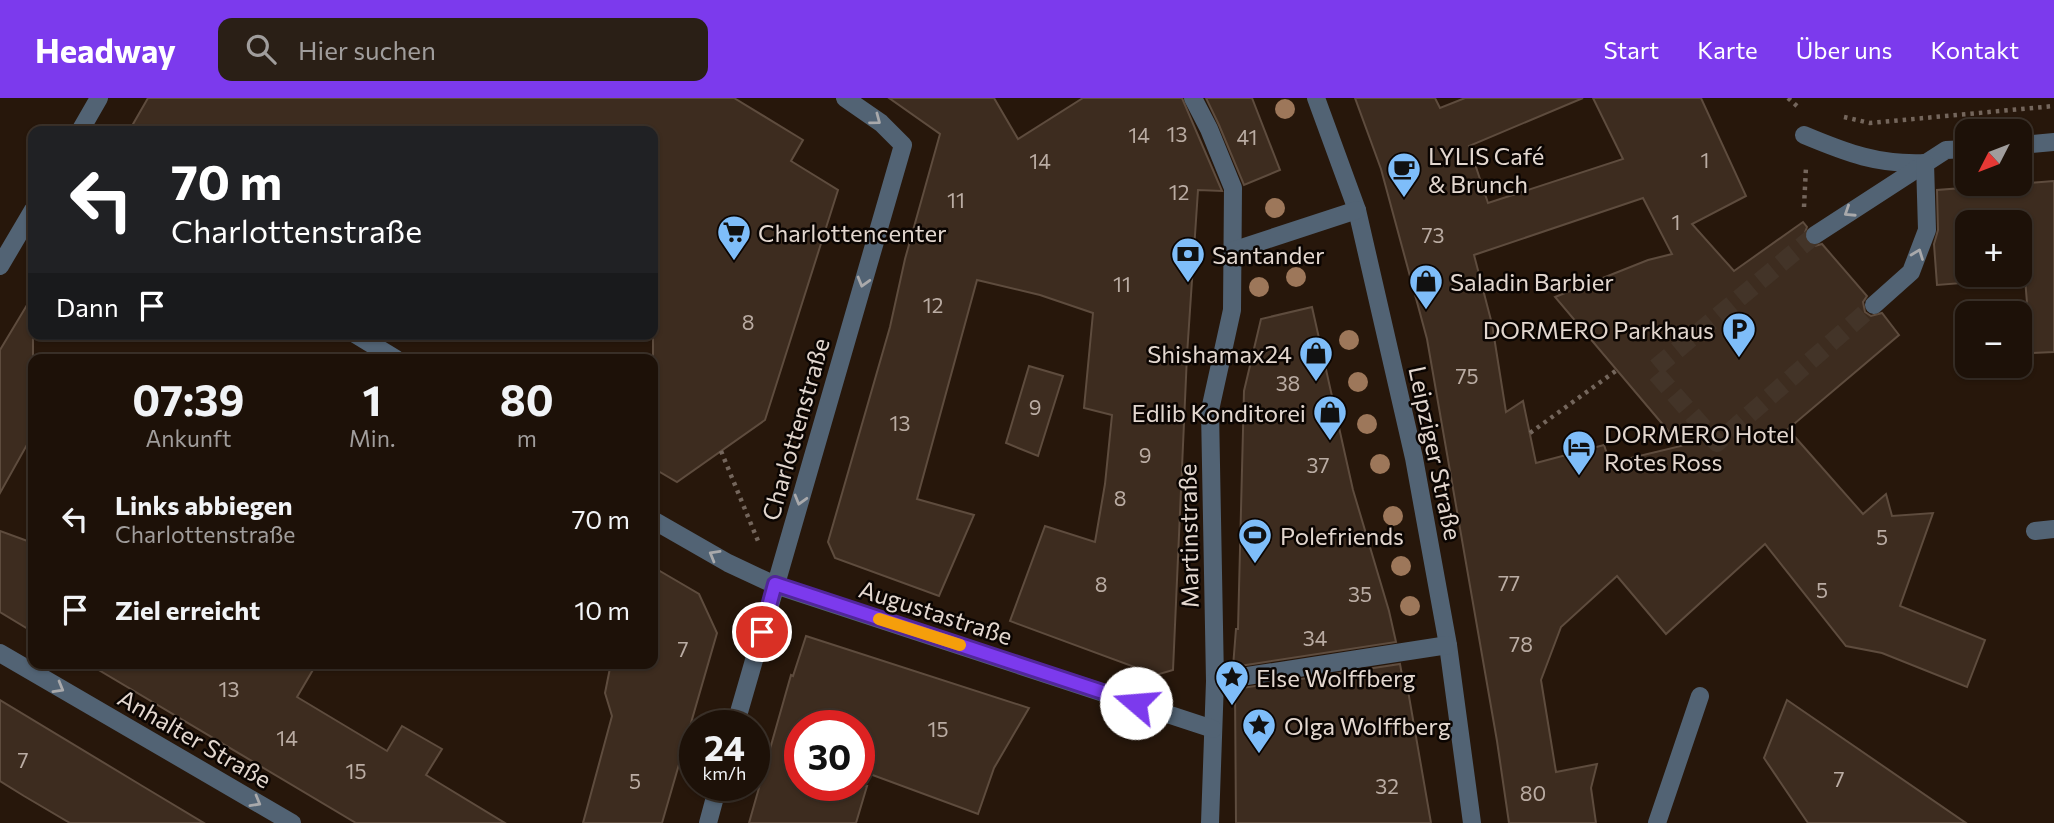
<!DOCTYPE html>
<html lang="de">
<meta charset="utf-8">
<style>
body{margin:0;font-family:Commissioner,sans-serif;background:#2a1f16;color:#f1f3f6;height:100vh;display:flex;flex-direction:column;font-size:26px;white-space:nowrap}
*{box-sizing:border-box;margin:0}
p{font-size:23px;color:#a09d9c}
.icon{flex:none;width:38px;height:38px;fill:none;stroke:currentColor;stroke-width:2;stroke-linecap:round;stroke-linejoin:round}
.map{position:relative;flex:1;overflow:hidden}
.panel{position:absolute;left:28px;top:256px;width:630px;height:315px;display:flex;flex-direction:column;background:#1d1108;border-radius:14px;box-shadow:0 2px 5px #0004,0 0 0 2px #3b3129}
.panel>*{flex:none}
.hud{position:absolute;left:28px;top:28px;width:630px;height:214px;border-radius:14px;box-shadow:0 2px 5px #0004,0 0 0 2px #3b3129;background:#202124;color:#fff;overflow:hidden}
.needle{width:46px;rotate:228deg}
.buttons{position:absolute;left:1955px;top:21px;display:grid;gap:14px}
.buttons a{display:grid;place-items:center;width:77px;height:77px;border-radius:14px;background:#1d1108;box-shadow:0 2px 5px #0004,0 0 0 2px #3b3129;font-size:35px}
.speed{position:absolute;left:679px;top:612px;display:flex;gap:14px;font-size:35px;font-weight:700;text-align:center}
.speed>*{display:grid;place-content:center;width:91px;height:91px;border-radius:50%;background:#1d1108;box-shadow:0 2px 5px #0004,0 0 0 2px #3b3129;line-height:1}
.speed small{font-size:18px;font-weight:400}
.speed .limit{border:10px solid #d22;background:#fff;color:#111}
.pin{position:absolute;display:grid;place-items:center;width:60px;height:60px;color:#fff;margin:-30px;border:4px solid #fff;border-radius:50%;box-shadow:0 2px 7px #0007}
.me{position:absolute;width:77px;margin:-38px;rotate:288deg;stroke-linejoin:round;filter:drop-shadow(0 0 5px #0008)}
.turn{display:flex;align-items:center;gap:24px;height:147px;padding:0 28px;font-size:32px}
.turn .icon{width:91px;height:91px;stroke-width:2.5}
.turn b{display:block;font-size:49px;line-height:60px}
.then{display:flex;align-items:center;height:66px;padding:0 28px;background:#0003;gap:14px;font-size:26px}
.eta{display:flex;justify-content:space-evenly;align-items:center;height:119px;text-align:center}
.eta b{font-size:42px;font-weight:700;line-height:49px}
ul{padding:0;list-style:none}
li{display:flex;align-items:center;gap:21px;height:91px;padding:0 28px}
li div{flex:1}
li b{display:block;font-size:26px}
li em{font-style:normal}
header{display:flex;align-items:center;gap:42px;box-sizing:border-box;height:98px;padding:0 35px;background:#7c3aed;color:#fff}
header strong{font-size:33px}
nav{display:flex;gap:38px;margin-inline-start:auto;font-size:24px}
.search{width:490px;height:63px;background:#2a1f16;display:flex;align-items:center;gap:18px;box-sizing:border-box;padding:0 24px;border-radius:14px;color:#a09d9c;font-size:26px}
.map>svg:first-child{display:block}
</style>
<header>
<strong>Headway</strong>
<div class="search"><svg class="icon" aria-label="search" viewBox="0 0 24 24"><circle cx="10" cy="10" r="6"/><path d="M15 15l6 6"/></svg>Hier suchen</div>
<nav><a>Start</a><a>Karte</a><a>Über uns</a><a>Kontakt</a></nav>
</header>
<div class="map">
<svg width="2054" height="725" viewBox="0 0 2054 725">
<rect width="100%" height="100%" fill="#27170b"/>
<g fill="#3d2c1f" stroke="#5e4c3e" stroke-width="2" fill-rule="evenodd">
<polygon points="148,0 734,0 803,42 791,63 838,92 765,322 677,384 653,370 653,33 129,33"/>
<polygon points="889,0 994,0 1018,41 1083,0 1182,0 1222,93 1198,92 1187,257 1173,572 1156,577 1010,523 1045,428 1095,444 1105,386 1112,317 1084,310 1093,215 1040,197 977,182 917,401 974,417 939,498 835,460 828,444 890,229 905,161 940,36"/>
<polygon points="1206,0 1252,0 1280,72 1244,87 1219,27"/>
<path d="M1355 0H1435L1440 10 1465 0H1583L1469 48 1488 105 1623 61 1593 0H1701L1746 98 1692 126 1734 173 1803 124 1807 129 1804 137 1806 144 1815 148 1822 146 1867 198 1863 204 1865 214 1871 218 1882 215 1899 237 1788 331 1863 416 1886 396 1892 418 1933 415 1900 508 1985 542 1967 589 1882 555 1846 548 1765 446 1666 536 1617 478 1561 529 1541 582 1556 674 1597 666 1591 690 1596 725H1509L1497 643 1427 241 1381 71ZM1643 100 1672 156 1648 162 1555 199 1681 348 1610 365 1604 347 1536 365 1523 303 1506 314 1492 226 1474 157Z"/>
<path d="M2054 83V254L2031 255 2025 180 1937 187 1934 146 1938 132 1937 92ZM1967 124H2020V177H1967Z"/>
<polygon points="33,197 33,336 0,395 0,252"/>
<polygon points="1312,209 1353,392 1389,513 1396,544 1233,569 1236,531 1238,531 1244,293 1261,221"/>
<polygon points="1029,268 1063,278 1038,358 1006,345"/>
<polygon points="0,433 33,445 33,534 0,514"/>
<polygon points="653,469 699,496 717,535 662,725 583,725 612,618 605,595 611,565 653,565"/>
<polygon points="806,538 1029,610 994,670 978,716 859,672 859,628 800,628 800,688 867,688 856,725 749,725 791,577 793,578"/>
<polygon points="87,565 317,565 297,599 387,653 402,628 442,651 426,677 505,725 356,725"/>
<polygon points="1400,566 1402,577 1406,581 1431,725 1236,725 1235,591"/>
<polygon points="0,602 144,689 204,725 70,725 24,698 0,683"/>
<polygon points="1787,602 1966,725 1808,725 1764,660"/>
</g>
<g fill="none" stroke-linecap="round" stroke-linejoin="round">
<polyline stroke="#433428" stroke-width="18" stroke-dasharray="18 9" stroke-linecap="butt" points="1815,137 1653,272 1717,345 1874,207"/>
<g stroke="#74665c" stroke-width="4.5" stroke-dasharray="3.5 5" stroke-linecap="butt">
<polyline points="1788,0 1798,9"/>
<polyline points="1844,19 1870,25 2054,8"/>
<polyline points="1804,109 1806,69"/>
<polyline points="1530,335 1617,272"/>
<polyline points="721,353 758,443"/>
<polyline points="481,570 484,565"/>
</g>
<g stroke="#526374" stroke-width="18">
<polyline points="1193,0 1209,31 1233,90 1232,212 1210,312 1215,583 1210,725"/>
<polyline points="1316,0 1357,112 1414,360 1448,547 1472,725"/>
<polyline points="80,33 99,0"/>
<path d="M1804 37C1847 55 1878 67 1925 65"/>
<polyline points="2020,47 2054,44"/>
<polyline points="1815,137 1946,52 1967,51"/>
<polyline points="1232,153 1357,112"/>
<polyline points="0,168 33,112"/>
<polyline points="1874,207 1911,174 1927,132 1925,65"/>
<polyline points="355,236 396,261"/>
<polyline points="653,422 728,465 775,487 1213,631"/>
<polyline points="2035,433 2054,431"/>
<polyline points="0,555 292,725"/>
<polyline points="1215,583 1448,547"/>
<polyline points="735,628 903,47 881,25 845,0"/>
<polyline points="708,725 718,688"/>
<polyline points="1657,725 1700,598"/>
</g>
</g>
<g fill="#9d775a">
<circle cx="1285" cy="11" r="10"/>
<circle cx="1275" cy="110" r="10"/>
<circle cx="1296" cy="179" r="10"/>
<circle cx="1259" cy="189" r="10"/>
<circle cx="1349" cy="242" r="10"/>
<circle cx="1358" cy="284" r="10"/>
<circle cx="1367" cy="326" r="10"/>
<circle cx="1380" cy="366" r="10"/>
<circle cx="1393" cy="418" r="10"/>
<circle cx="1401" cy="468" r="10"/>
<circle cx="1410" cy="508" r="10"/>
</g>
<defs><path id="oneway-chevron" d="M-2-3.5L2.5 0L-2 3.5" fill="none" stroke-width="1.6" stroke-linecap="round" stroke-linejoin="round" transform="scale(1.75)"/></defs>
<g stroke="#a9a9ab">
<use href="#oneway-chevron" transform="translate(876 22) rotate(37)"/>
<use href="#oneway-chevron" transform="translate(1849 114) rotate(147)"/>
<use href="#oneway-chevron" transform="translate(1918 156) rotate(-69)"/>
<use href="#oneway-chevron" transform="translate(863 184) rotate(106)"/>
<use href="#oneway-chevron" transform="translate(800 402) rotate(106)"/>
<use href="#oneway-chevron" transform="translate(714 457) rotate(-150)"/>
<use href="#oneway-chevron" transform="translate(59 590) rotate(30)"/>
<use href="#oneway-chevron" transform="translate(256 704) rotate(30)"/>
</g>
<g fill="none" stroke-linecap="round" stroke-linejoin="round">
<g stroke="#51269a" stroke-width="18">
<polyline id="route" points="762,534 775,486 1136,605"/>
</g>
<use href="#route" stroke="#7c3aed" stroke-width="12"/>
<polyline stroke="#f59e0b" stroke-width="12" points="879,521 960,547"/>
</g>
<defs>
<g id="cafe-pin" transform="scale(1.75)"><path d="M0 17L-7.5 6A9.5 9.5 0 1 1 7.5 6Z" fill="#7ebdf9" stroke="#0b0502"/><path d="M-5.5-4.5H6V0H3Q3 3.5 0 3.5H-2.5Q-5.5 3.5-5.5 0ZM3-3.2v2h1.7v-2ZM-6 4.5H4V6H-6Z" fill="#111"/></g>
<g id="supermarket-pin" transform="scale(1.75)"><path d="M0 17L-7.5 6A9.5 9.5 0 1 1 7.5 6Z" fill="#7ebdf9" stroke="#0b0502"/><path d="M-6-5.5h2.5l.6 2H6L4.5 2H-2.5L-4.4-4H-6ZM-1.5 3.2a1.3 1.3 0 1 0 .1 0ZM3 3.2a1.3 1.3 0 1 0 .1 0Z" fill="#111"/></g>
<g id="bank-pin" transform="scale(1.75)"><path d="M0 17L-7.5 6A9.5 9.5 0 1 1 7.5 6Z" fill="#7ebdf9" stroke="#0b0502"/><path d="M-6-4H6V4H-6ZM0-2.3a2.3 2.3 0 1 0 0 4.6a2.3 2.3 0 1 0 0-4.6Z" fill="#111"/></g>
<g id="shop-pin" transform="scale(1.75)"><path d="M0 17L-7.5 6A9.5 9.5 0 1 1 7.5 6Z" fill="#7ebdf9" stroke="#0b0502"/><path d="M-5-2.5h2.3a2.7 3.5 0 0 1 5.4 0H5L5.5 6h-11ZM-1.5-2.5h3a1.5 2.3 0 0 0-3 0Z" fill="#111"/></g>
<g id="parking-pin" transform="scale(1.75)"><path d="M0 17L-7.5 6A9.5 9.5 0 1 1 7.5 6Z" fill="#7ebdf9" stroke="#0b0502"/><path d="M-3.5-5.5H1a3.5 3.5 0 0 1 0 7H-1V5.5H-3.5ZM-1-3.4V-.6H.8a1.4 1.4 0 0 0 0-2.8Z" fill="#111"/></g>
<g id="hotel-pin" transform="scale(1.75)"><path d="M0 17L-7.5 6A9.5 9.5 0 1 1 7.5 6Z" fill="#7ebdf9" stroke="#0b0502"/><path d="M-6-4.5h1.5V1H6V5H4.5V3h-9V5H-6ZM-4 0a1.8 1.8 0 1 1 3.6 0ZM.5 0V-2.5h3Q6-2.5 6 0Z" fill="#111"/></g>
<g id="stadium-pin" transform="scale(1.75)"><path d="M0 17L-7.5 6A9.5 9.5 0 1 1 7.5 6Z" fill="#7ebdf9" stroke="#0b0502"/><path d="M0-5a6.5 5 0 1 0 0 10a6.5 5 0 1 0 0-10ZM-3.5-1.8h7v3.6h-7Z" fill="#111"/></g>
<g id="sight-pin" transform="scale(1.75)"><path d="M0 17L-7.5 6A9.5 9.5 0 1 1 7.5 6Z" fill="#7ebdf9" stroke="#0b0502"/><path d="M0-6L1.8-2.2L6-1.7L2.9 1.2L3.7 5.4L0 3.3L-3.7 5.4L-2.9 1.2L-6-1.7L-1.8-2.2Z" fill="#111"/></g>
</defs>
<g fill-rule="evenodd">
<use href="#cafe-pin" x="1404" y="71"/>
<use href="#supermarket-pin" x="734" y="134"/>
<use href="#bank-pin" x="1188" y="156"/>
<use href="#shop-pin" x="1426" y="183"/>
<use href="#parking-pin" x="1739" y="231"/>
<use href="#shop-pin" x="1316" y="255"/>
<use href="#shop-pin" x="1330" y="314"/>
<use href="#hotel-pin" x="1579" y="349"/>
<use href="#stadium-pin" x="1255" y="437"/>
<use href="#sight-pin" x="1232" y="579"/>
<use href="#sight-pin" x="1259" y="627"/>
</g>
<g text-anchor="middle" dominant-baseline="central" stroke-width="5" stroke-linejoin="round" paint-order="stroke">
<g font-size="21" fill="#baaca3">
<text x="1177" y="35">13</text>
<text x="1139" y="36">14</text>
<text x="1247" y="38">41</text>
<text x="1705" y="61">1</text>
<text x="1040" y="62">14</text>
<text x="1179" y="93">12</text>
<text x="956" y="101">11</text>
<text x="1676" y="123">1</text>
<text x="1433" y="136">73</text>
<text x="1122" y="185">11</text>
<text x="933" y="206">12</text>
<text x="748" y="223">8</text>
<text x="1467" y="277">75</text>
<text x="1288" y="284">38</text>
<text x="1035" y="308">9</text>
<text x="900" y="324">13</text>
<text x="1145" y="356">9</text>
<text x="1318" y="366">37</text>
<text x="1120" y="399">8</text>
<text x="1882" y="438">5</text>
<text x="1509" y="484">77</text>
<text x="1101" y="485">8</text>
<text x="1822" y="491">5</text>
<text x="1360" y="495">35</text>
<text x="1315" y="539">34</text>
<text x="1521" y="545">78</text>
<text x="683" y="550">7</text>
<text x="229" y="590">13</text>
<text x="938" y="630">15</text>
<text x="287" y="639">14</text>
<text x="23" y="661">7</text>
<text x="356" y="672">15</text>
<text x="1839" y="680">7</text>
<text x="635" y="682">5</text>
<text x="1387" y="687">32</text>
<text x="1533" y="694">80</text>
</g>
<g font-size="24" fill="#e3d7cf" stroke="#0b0502" text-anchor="start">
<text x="1428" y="57">LYLIS Café<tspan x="1428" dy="28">&amp; Brunch</tspan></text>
<text x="758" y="134">Charlottencenter</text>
<text x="1212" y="156">Santander</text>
<text x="1450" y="183">Saladin Barbier</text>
<text x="1714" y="231" text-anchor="end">DORMERO Parkhaus</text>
<text x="1292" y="255" text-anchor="end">Shishamax24</text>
<text x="1306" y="314" text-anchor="end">Edlib Konditorei</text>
<text x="1604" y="335">DORMERO Hotel<tspan x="1604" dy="28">Rotes Ross</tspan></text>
<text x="1280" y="437">Polefriends</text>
<text x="1256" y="579">Else Wolffberg</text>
<text x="1284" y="627">Olga Wolffberg</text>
</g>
<g font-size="24" fill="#e3d7cf" stroke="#0b0502">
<text transform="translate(795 331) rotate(-74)">Charlottenstraße</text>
<text transform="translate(1436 355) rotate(78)">Leipziger Straße</text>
<text transform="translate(1188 438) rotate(-91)">Martinstraße</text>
<text transform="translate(936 514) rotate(18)">Augustastraße</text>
<text transform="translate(195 640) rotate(30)">Anhalter Straße</text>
</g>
</g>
</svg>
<div class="buttons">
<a><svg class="needle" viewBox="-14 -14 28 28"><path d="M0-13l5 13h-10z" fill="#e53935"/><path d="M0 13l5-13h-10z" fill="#a09d9c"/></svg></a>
<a>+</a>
<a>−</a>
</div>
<div class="speed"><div>24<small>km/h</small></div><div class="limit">30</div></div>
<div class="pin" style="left:762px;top:534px;background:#d93025"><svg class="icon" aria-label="arrive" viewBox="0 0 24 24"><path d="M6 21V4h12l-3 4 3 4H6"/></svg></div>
<svg class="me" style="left:1136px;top:605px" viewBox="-20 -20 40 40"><circle r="19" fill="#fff"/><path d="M0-13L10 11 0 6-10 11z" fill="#7c3aed"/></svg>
<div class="hud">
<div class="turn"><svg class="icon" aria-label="left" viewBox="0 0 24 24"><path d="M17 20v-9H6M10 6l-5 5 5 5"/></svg><div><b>70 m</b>Charlottenstraße</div></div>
<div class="then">Dann<svg class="icon" aria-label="arrive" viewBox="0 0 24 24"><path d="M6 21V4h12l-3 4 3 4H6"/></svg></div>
</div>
<section class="panel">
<div class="eta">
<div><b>07:39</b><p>Ankunft</p></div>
<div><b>1</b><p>Min.</p></div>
<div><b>80</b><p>m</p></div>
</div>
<ul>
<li><svg class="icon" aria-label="left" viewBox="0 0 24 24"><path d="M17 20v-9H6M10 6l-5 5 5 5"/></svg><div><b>Links abbiegen</b><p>Charlottenstraße</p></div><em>70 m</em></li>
<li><svg class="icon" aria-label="arrive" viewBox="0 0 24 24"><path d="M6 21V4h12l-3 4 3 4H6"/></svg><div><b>Ziel erreicht</b></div><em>10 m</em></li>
</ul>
</section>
</div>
